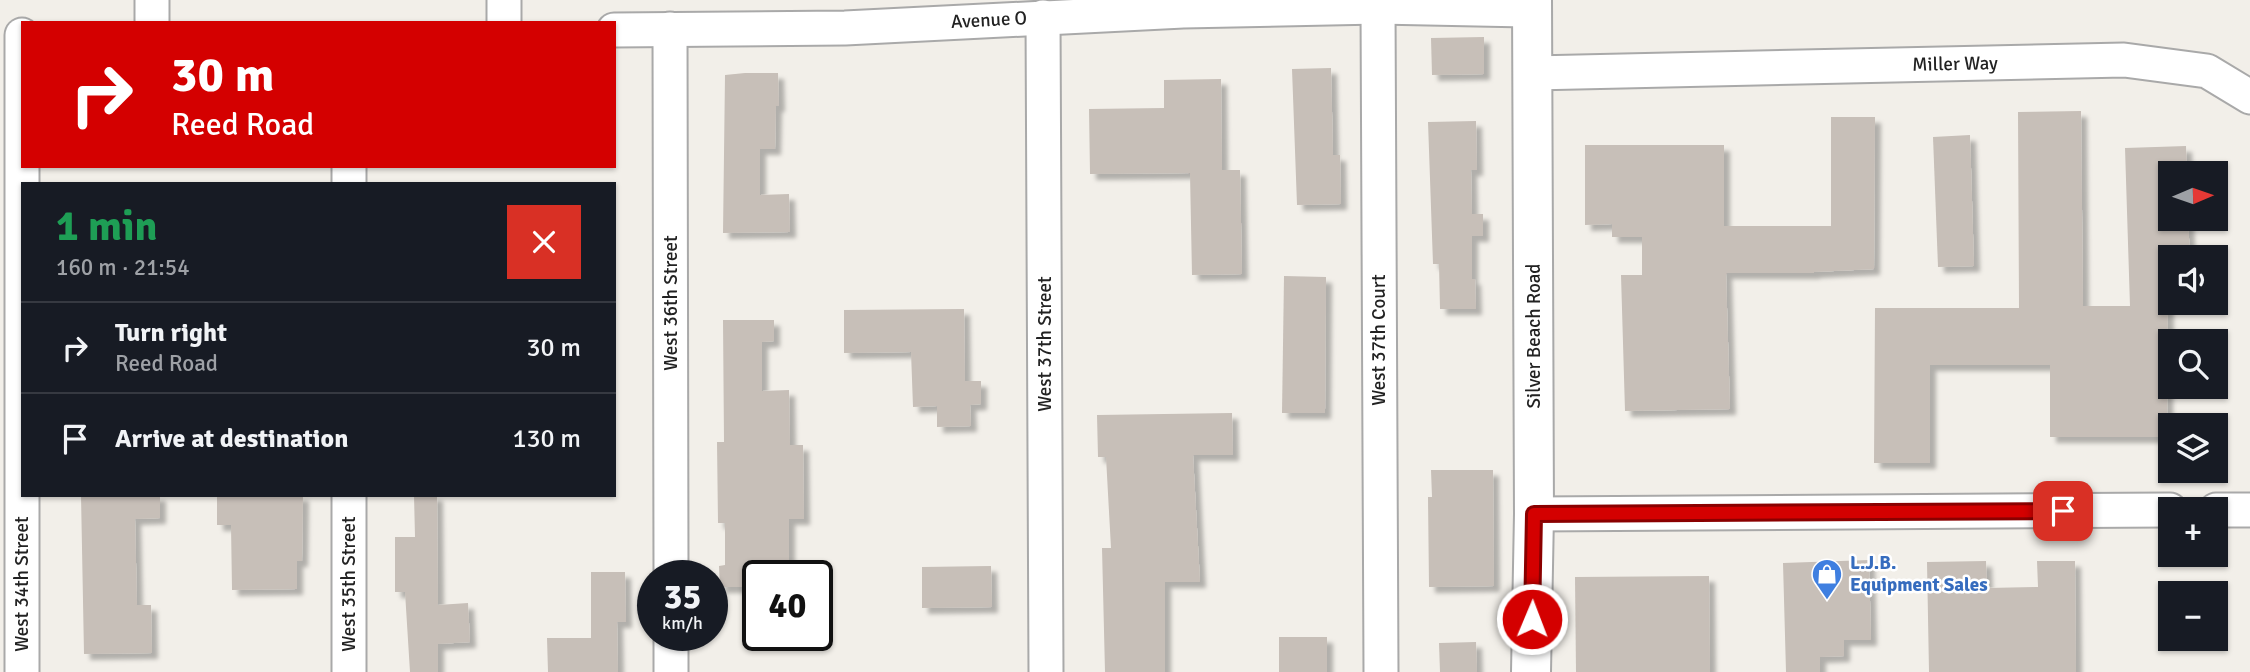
<!DOCTYPE html>
<meta charset="utf-8">
<style>
body{margin:0;font-family:Signika,sans-serif;background:#242831;color:#f1f3f6;height:100vh;display:flex;flex-direction:column;font-size:26px;white-space:nowrap}
*{box-sizing:border-box;margin:0}
p{font-size:23px;color:#9ea1a6}
.icon{flex:none;width:38px;height:38px;fill:none;stroke:currentColor;stroke-width:2;stroke-linecap:round;stroke-linejoin:round}
.map{position:relative;flex:1;overflow:hidden}
.drawer{position:absolute;left:21px;top:182px;width:595px;height:315px;display:flex;flex-direction:column;background:#171b24;border-radius:0px;box-shadow:0 2px 5px #0004}
.drawer>*{flex:none}
.guide{position:absolute;left:21px;top:21px;width:595px;height:147px;border-radius:0px;box-shadow:0 2px 5px #0004;background:#d40000;color:#fff;overflow:hidden}
.needle{width:46px;rotate:88deg}
.controls{position:absolute;left:2158px;top:161px;display:grid;gap:14px}
.controls a{display:grid;place-items:center;width:70px;height:70px;border-radius:0px;background:#171b24;box-shadow:0 2px 5px #0004;font-size:35px}
.speed{position:absolute;left:637px;top:560px;display:flex;gap:14px;font-size:35px;font-weight:700;text-align:center}
.speed>*{display:grid;place-content:center;width:91px;height:91px;border-radius:50%;background:#171b24;box-shadow:0 2px 5px #0004;line-height:1}
.speed small{font-size:18px;font-weight:400}
.speed .limit{border:4px solid #111;border-radius:10px;background:#fff;color:#111}
.pin{position:absolute;display:grid;place-items:center;width:60px;height:60px;color:#fff;margin:-30px;border-radius:14px;box-shadow:0 4px 10px #0006}
.me{position:absolute;width:77px;margin:-38px;rotate:1deg;stroke-linejoin:round;filter:drop-shadow(0 0 5px #0008)}
.turn{display:flex;align-items:center;gap:24px;height:147px;padding:0 35px;font-size:32px}
.turn .icon{width:91px;height:91px;stroke-width:2.5}
.turn b{display:block;font-size:49px;line-height:60px}
.round{display:grid;place-items:center;flex:none;width:74px;height:74px;border-radius:0px;background:#242831}
.head{display:flex;align-items:center;justify-content:space-between;height:119px;padding:0 35px}
h1{font-size:42px;font-weight:700;line-height:52px;color:#1e9e55}
ul{padding:0;list-style:none}
li{display:flex;align-items:center;gap:21px;height:91px;padding:0 35px;border-top:2px solid #363941}
li div{flex:1}
li b{display:block;font-size:26px}
li em{font-style:normal}
.map>svg:first-child{display:block}
</style>
<div class="map">
<svg width="2250" height="672" viewBox="0 0 2250 672">
<defs>
<filter id="shadow"><feDropShadow dx="6" dy="6" stdDeviation="2" flood-color="#0004"/></filter>
</defs>
<rect width="100%" height="100%" fill="#f2efe9"/>
<g fill="#c7bfb8" filter="url(#shadow)">
<polygon points="1484,37 1484,74 1432,75 1431,38"/>
<polygon points="1331,68 1333,155 1340,155 1341,204 1297,205 1292,69"/>
<polygon points="745,73 778,73 779,106 776,106 775,149 760,149 760,195 789,194 790,232 723,233 725,75"/>
<polygon points="1221,79 1222,170 1240,170 1242,274 1192,275 1190,173 1090,174 1089,109 1164,108 1164,80"/>
<polygon points="2081,111 2083,306 2130,306 2125,148 2186,146 2187,173 2170,173 2170,219 2188,219 2190,257 2170,257 2170,276 2168,276 2167,437 2050,437 2050,365 1930,365 1930,463 1874,463 1875,308 2019,308 2018,112"/>
<polygon points="1831,117 1875,117 1874,269 1814,272 1814,273 1726,273 1730,409 1625,411 1621,275 1642,275 1642,237 1612,237 1612,224 1585,225 1585,145 1724,145 1724,226 1831,226"/>
<polygon points="1476,121 1477,170 1471,170 1472,214 1483,214 1483,236 1472,236 1472,279 1475,279 1476,309 1440,309 1439,264 1433,264 1428,122"/>
<polygon points="1970,135 1974,266 1938,267 1933,137"/>
<polygon points="1284,276 1326,277 1325,413 1282,413"/>
<polygon points="964,309 965,381 981,381 981,404 970,405 971,426 937,427 937,406 913,407 911,352 844,353 844,310"/>
<polygon points="723,320 774,320 774,341 762,342 762,391 789,390 790,445 803,445 804,519 789,519 789,576 758,576 758,587 720,587 719,566 725,565 725,523 718,523 717,442 724,442"/>
<polygon points="1232,413 1233,455 1193,455 1200,582 1165,582 1165,672 1105,672 1102,548 1111,548 1106,457 1098,457 1097,415"/>
<polygon points="1431,470 1493,470 1494,586 1429,587 1428,497 1432,497"/>
<polygon points="81,495 160,495 160,518 135,519 137,605 151,605 152,653 84,654"/>
<polygon points="217,495 303,495 302,561 297,561 297,589 232,590 231,525 217,525"/>
<polygon points="414,495 437,495 438,605 468,603 470,642 438,644 438,672 410,672 405,592 395,592 395,537 415,537"/>
<polygon points="1869,560 1871,640 1844,640 1844,656 1820,657 1820,672 1786,672 1783,563"/>
<polygon points="1986,561 1987,588 2038,587 2037,561 2075,561 2076,672 1929,672 1927,562"/>
<polygon points="991,566 992,607 922,608 922,567"/>
<polygon points="591,572 625,572 626,622 617,622 618,672 548,672 547,638 591,638"/>
<polygon points="1709,576 1710,672 1576,672 1575,577"/>
<rect x="1279" y="637" width="48" height="35"/>
<polygon points="1476,642 1477,672 1440,672 1439,643"/>
</g>
<g fill="none" stroke-linecap="round" stroke-linejoin="round">
<g stroke="#a9a9a9" stroke-width="37">
<g id="minor">
<polyline points="152,0 152,23"/>
<polyline points="504,0 504,23"/>
<polyline points="1378,7 1381,672"/>
<polyline points="1043,17 1046,672"/>
<polyline points="670,29 671,576"/>
<polyline points="614,30 845,28 1183,11 1378,7 1532,10"/>
<polyline points="22,35 22,672"/>
<polyline points="1533,73 2124,60 2207,71 2250,97"/>
<polyline points="349,166 349,184"/>
<polyline points="349,495 349,672"/>
<polyline points="2216,510 2250,510"/>
<polyline points="1534,514 2170,510"/>
<polyline points="671,635 671,672"/>
</g>
</g>
<g stroke="#a9a9a9" stroke-width="42">
<polyline id="tertiary" points="1531,672 1534,514 1532,0"/>
</g>
<use href="#minor" stroke="#fff" stroke-width="33"/>
<use href="#tertiary" stroke="#fff" stroke-width="38"/>
</g>
<g fill="none" stroke-linecap="round" stroke-linejoin="round">
<g stroke="#8a0000" stroke-width="18">
<polyline id="route" points="1532,619 1534,514 2063,511"/>
</g>
<use href="#route" stroke="#d40000" stroke-width="12"/>
</g>
<defs>
<g id="shop-pin" transform="scale(1.575)"><path d="M0 17L-7.5 6A9.5 9.5 0 1 1 7.5 6Z" fill="#3f7fe0" stroke="#fff"/><path d="M-5-2.5h2.3a2.7 3.5 0 0 1 5.4 0H5L5.5 6h-11ZM-1.5-2.5h3a1.5 2.3 0 0 0-3 0Z" fill="#fff"/></g>
</defs>
<g fill-rule="evenodd">
<use href="#shop-pin" x="1827" y="574"/>
</g>
<g text-anchor="middle" dominant-baseline="central" stroke-width="5" stroke-linejoin="round" paint-order="stroke">
<g font-size="19" fill="#222" stroke="#fff">
<text transform="translate(989 20) rotate(-3)">Avenue O</text>
<text transform="translate(1955 64) rotate(-1)">Miller Way</text>
<text transform="translate(671 303) rotate(-90)">West 36th Street</text>
<text transform="translate(1534 336) rotate(-90)">Silver Beach Road</text>
<text transform="translate(1379 340) rotate(-90)">West 37th Court</text>
<text transform="translate(1045 344) rotate(-90)">West 37th Street</text>
<text transform="translate(22 584) rotate(-90)">West 34th Street</text>
<text transform="translate(349 584) rotate(-90)">West 35th Street</text>
</g>
<g font-size="19" font-weight="bold" fill="#366cbe" stroke="#fff" text-anchor="start">
<text x="1850" y="563">L.J.B.<tspan x="1850" dy="22">Equipment Sales</tspan></text>
</g>
</g>
</svg>
<div class="controls">
<a><svg class="needle" viewBox="-14 -14 28 28"><path d="M0-13l5 13h-10z" fill="#e53935"/><path d="M0 13l5-13h-10z" fill="#9ea1a6"/></svg></a>
<a><svg class="icon" aria-label="sound" viewBox="0 0 24 24"><path d="M4 9h4l5-4v14l-5-4H4zM17 9q2 3 0 6"/></svg></a>
<a><svg class="icon" aria-label="search" viewBox="0 0 24 24"><circle cx="10" cy="10" r="6"/><path d="M15 15l6 6"/></svg></a>
<a><svg class="icon" aria-label="layers" viewBox="0 0 24 24"><path d="M12 4l9 5-9 5-9-5zM3 14l9 5 9-5"/></svg></a>
<a>+</a>
<a>−</a>
</div>
<div class="speed"><div>35<small>km/h</small></div><div class="limit">40</div></div>
<div class="pin" style="left:2063px;top:511px;background:#d93025"><svg class="icon" aria-label="arrive" viewBox="0 0 24 24"><path d="M6 21V4h12l-3 4 3 4H6"/></svg></div>
<svg class="me" style="left:1532px;top:619px" viewBox="-20 -20 40 40"><circle r="17" fill="#d40000" stroke="#fff" stroke-width="3"/><path d="M0-11L8 9 0 5-8 9z" fill="#fff"/></svg>
<div class="guide">
<div class="turn"><svg class="icon" aria-label="right" viewBox="0 0 24 24"><path d="M7 20v-9h11M14 6l5 5-5 5"/></svg><div><b>30 m</b>Reed Road</div></div>
</div>
<section class="drawer">
<div class="head"><div><h1>1 min</h1><p>160 m · 21:54</p></div><a class="round" style="background:#d93025;color:#fff"><svg class="icon" aria-label="close" viewBox="0 0 24 24"><path d="M6 6l12 12M18 6L6 18"/></svg></a></div>
<ul>
<li><svg class="icon" aria-label="right" viewBox="0 0 24 24"><path d="M7 20v-9h11M14 6l5 5-5 5"/></svg><div><b>Turn right</b><p>Reed Road</p></div><em>30 m</em></li>
<li><svg class="icon" aria-label="arrive" viewBox="0 0 24 24"><path d="M6 21V4h12l-3 4 3 4H6"/></svg><div><b>Arrive at destination</b></div><em>130 m</em></li>
</ul>
</section>
</div>
